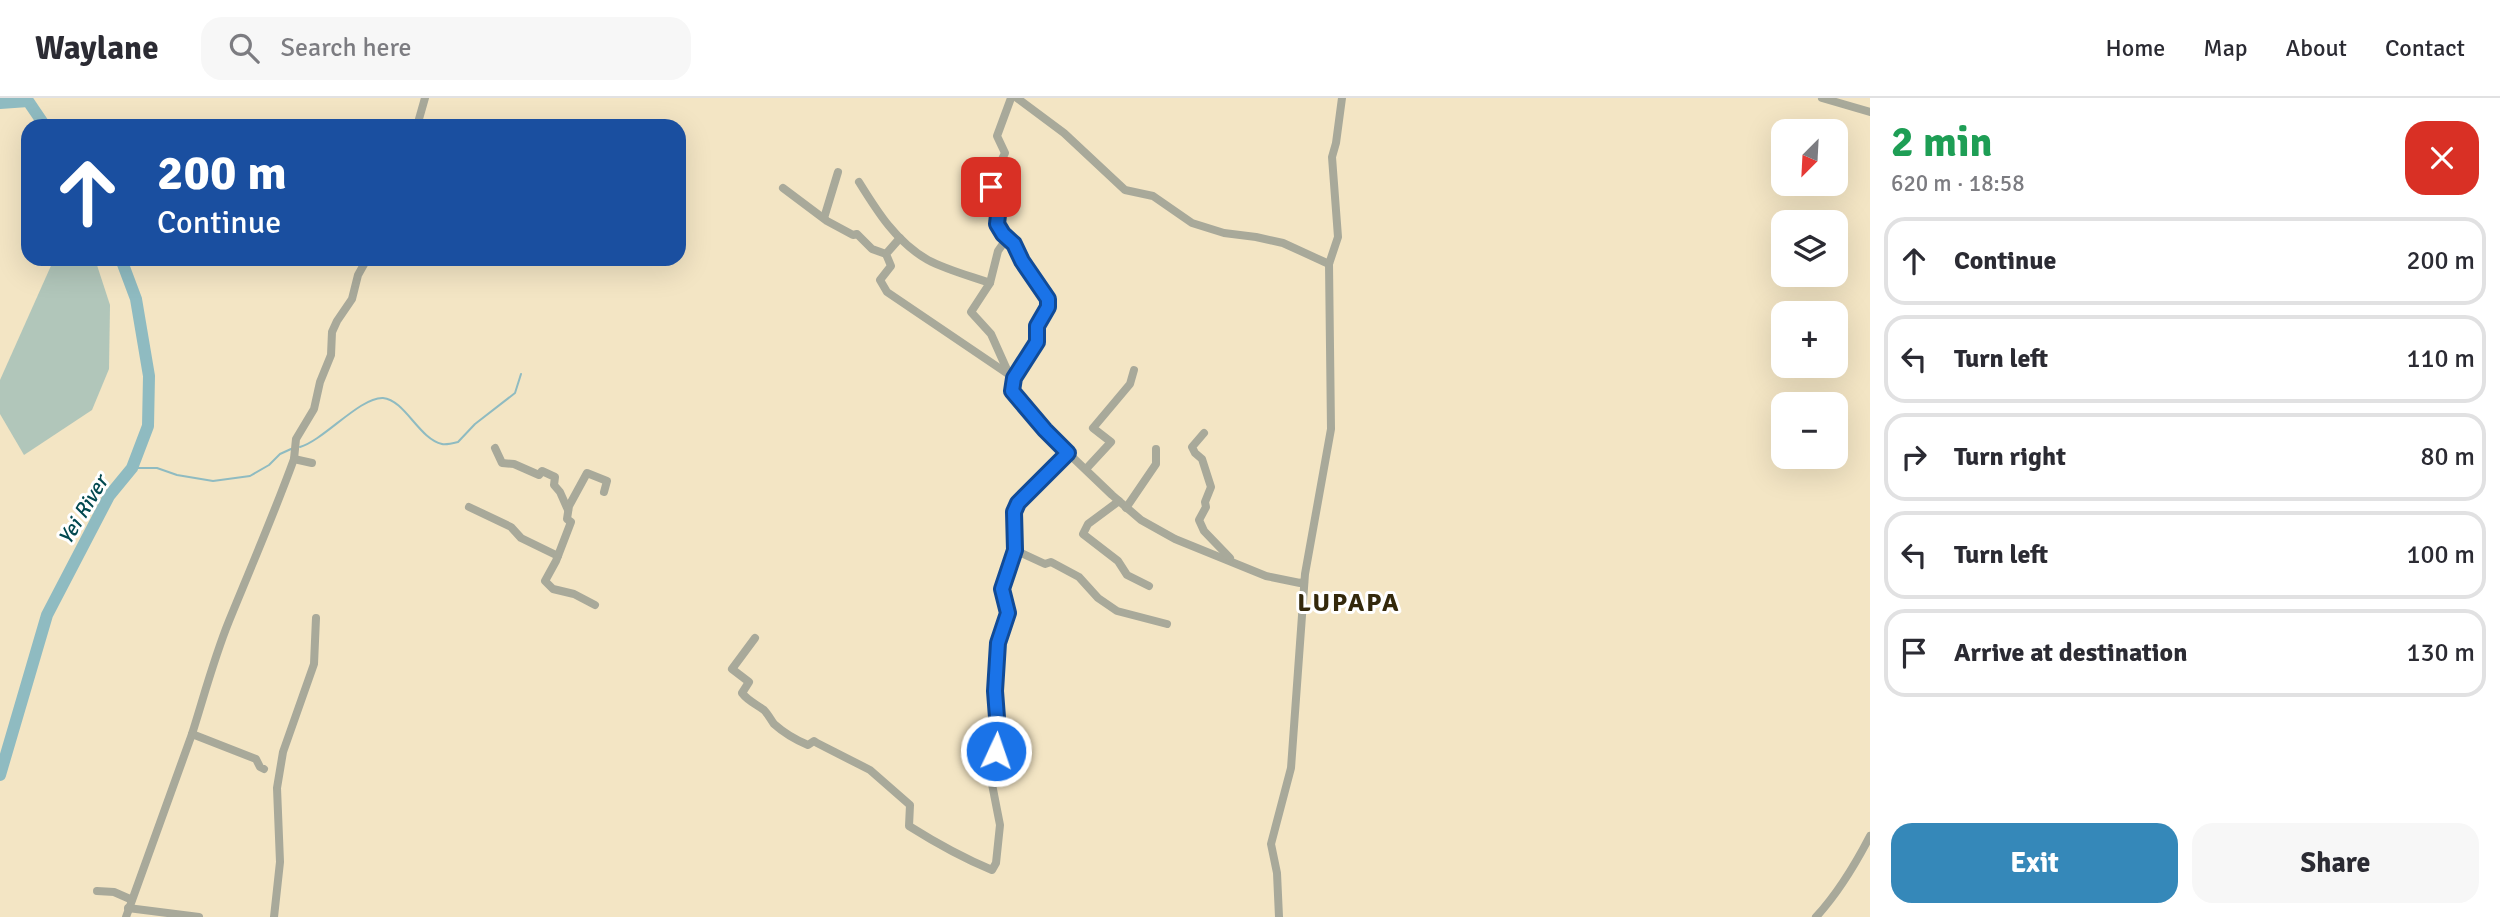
<!DOCTYPE html>
<meta charset="utf-8">
<style>
body{margin:0;font-family:Signika,sans-serif;background:#f7f7f7;color:#2b2b33;height:100vh;display:flex;flex-direction:column;font-size:26px;white-space:nowrap}
*{box-sizing:border-box;margin:0}
p{font-size:23px;color:#7c7c81}
.icon{flex:none;width:38px;height:38px;fill:none;stroke:currentColor;stroke-width:2;stroke-linecap:round;stroke-linejoin:round}
.map{position:relative;flex:1;overflow:hidden}
.sheet{display:flex;flex-direction:column;background:#fff;width:630px}
.sheet>*{flex:none}
.hud{position:absolute;left:21px;top:21px;width:665px;height:147px;border-radius:21px;box-shadow:0 7px 28px #0002;background:#1a4fa0;color:#fff;overflow:hidden}
.needle{width:46px;rotate:204deg}
.fabs{position:absolute;left:1771px;top:21px;display:grid;gap:14px}
.fabs a{display:grid;place-items:center;width:77px;height:77px;border-radius:14px;background:#fff;box-shadow:0 7px 28px #0002;font-size:35px}
.pin{position:absolute;display:grid;place-items:center;width:60px;height:60px;color:#fff;margin:-30px;border-radius:14px;box-shadow:0 4px 10px #0006}
.me{position:absolute;width:77px;margin:-38px;rotate:3deg;stroke-linejoin:round;filter:drop-shadow(0 0 5px #0008)}
.turn{display:flex;align-items:center;gap:24px;height:147px;padding:0 21px;font-size:32px}
.turn .icon{width:91px;height:91px;stroke-width:2.5}
.turn b{display:block;font-size:49px;line-height:60px}
.round{display:grid;place-items:center;flex:none;width:74px;height:74px;border-radius:21px;background:#f7f7f7}
.headline{display:flex;align-items:center;justify-content:space-between;height:119px;padding:0 21px}
h1{font-size:42px;font-weight:800;line-height:52px;color:#1e9e55}
.cta{display:flex;gap:14px;margin-top:auto;padding:14px 21px}
.cta a{flex:1;height:80px;border-radius:21px;background:#3588b9;color:#fff;font-size:28px;font-weight:800;line-height:80px;text-align:center}
.cta a+a{background:#f7f7f7;color:#2b2b33}
ul{padding:0;list-style:none}
li{display:flex;align-items:center;gap:21px;height:88px;margin:0 14px 10px;padding:0 7px;border:4px solid #e1e1e2;border-radius:21px}
li div{flex:1}
li b{display:block;font-size:26px}
li em{font-style:normal}
header{display:flex;align-items:center;gap:42px;box-sizing:border-box;height:98px;padding:0 35px;background:#fff;border-bottom:2px solid #e1e1e2}
header strong{font-size:33px}
nav{display:flex;gap:38px;margin-inline-start:auto;font-size:24px}
.search{width:490px;height:63px;background:#f7f7f7;display:flex;align-items:center;gap:18px;box-sizing:border-box;padding:0 24px;border-radius:21px;color:#7c7c81;font-size:26px}
main{display:flex;flex:1;min-height:0}
.map>svg:first-child{display:block}
</style>
<header>
<strong>Waylane</strong>
<div class="search"><svg class="icon" aria-label="search" viewBox="0 0 24 24"><circle cx="10" cy="10" r="6"/><path d="M15 15l6 6"/></svg>Search here</div>
<nav><a>Home</a><a>Map</a><a>About</a><a>Contact</a></nav>
</header>
<main>
<div class="map">
<svg width="1870" height="819" viewBox="0 0 1870 819">
<rect width="100%" height="100%" fill="#f3e5c4"/>
<polygon fill="#b1c6ba" points="54,161 95,161 110,207 109,271 92,312 24,357 0,316 0,282"/>
<g fill="none" stroke-linecap="round" stroke-linejoin="round">
<g stroke="#8fbbc1" stroke-width="2">
<path d="M300 349C324 342 360 299 383 300 405 302 419 341 442 346 446 347 454 345 458 344L475 326 515 295 521 276"/>
<polyline points="132,370 157,370 177,377 213,383 250,378 269,367 280,356 291,351"/>
</g>
<g stroke="#8fbbc1" stroke-width="12">
<polyline points="0,5 28,3 45,28"/>
<polyline points="0,677 47,517 109,398 132,370 148,328 149,278 136,201 121,161"/>
</g>
<g stroke="#a8a99a" stroke-width="8">
<polyline points="1011,0 997,38 1005,55 991,84 991,89 998,95 996,101 999,108 997,126 1003,136 1014,146 1022,163 1048,201 1048,209 1037,228 1037,244 1014,280 1012,293 1045,333 1112,397 1141,422 1175,441 1266,478 1300,485 1304,484"/>
<polyline points="1017,0 1064,35 1125,92 1153,98 1192,125 1224,135 1256,139 1283,145 1329,166"/>
<polyline points="1822,0 1870,14"/>
<polyline points="417,28 425,0"/>
<path d="M859 84C877 113 896 144 928 162 947 172 970 178 990 185"/>
<polyline points="783,90 827,123 853,137 857,136 872,151 886,156"/>
<polyline points="824,120 838,74"/>
<polyline points="900,140 886,156 891,168 880,182 887,194 1014,280"/>
<polyline points="1007,140 998,153 990,185 971,214 991,236 1008,274"/>
<polyline points="1204,335 1192,349 1195,355 1202,361 1211,389 1205,404 1206,409 1199,422 1204,433 1230,460"/>
<polyline points="495,350 502,365 514,366 539,377 542,373 555,379 554,387 560,394 568,412"/>
<polyline points="1068,355 1019,405 1014,414 1015,452 1045,466 1051,464 1079,479 1098,500 1117,513 1167,526"/>
<polyline points="294,361 312,365"/>
<polyline points="1086,371 1111,344 1093,330 1130,286 1134,272"/>
<polyline points="1119,403 1088,426 1083,436 1118,463 1127,477 1149,488"/>
<polyline points="469,409 511,429 521,440 558,458"/>
<polyline points="1126,410 1156,366 1156,351"/>
<polyline points="595,507 574,496 553,491 545,483 556,463 571,424 567,421 569,408 587,375 607,383 604,394"/>
<path d="M755 540 732 571 749 584 742 595C748 603 756 606 764 612 768 616 771 622 774 626 784 635 796 642 808 647L814 643 817 645 870 672 910 707 909 728C936 745 963 760 992 772L996 765 1000 727 991 681 998 633 995 593 998 545 1008 515 1002 491 1015 452"/>
<path d="M264 671 260 669 256 661 192 636C204 598 214 560 229 523 251 469 274 416 294 361L296 341 314 311 320 284 331 257 332 234 337 223 352 201 358 177 367 161"/>
<polyline points="97,793 114,794 130,801"/>
<polyline points="128,810 199,819"/>
<polyline points="126,819 192,636"/>
<polyline points="274,819 280,764 277,690 283,654 314,566 316,520"/>
<polyline points="1279,819 1277,775 1271,746 1291,670 1305,476 1331,331 1329,166 1338,139 1332,59 1336,45 1342,0"/>
<path d="M1816 819C1839 794 1855 767 1870 738"/>
</g>
</g>
<g fill="none" stroke-linecap="round" stroke-linejoin="round">
<g stroke="#114b97" stroke-width="18">
<polyline id="route" points="991,89 998,95 996,101 999,108 997,126 1003,136 1014,146 1022,163 1048,201 1048,209 1037,228 1037,244 1014,280 1012,293 1045,332 1068,355 1018,405 1014,414 1015,452 1002,491 1008,515 998,545 995,593 998,633 996,653"/>
</g>
<use href="#route" stroke="#1a73e8" stroke-width="12"/>
</g>
<g text-anchor="middle" dominant-baseline="central" stroke-width="6" stroke-linejoin="round" paint-order="stroke">
<g font-size="21" font-style="italic" fill="#01484f" stroke="#fff">
<text transform="translate(83 412) rotate(-59)">Yei River</text>
</g>
<g font-size="26" font-weight="bold" letter-spacing="2" fill="#33280b" stroke="#fff">
<text x="1349" y="505">LUPAPA</text>
</g>
</g>
</svg>
<div class="fabs">
<a><svg class="needle" viewBox="-14 -14 28 28"><path d="M0-13l5 13h-10z" fill="#e53935"/><path d="M0 13l5-13h-10z" fill="#7c7c81"/></svg></a>
<a><svg class="icon" aria-label="layers" viewBox="0 0 24 24"><path d="M12 4l9 5-9 5-9-5zM3 14l9 5 9-5"/></svg></a>
<a>+</a>
<a>−</a>
</div>
<div class="pin" style="left:991px;top:89px;background:#d93025"><svg class="icon" aria-label="arrive" viewBox="0 0 24 24"><path d="M6 21V4h12l-3 4 3 4H6"/></svg></div>
<svg class="me" style="left:996px;top:653px" viewBox="-20 -20 40 40"><circle r="17" fill="#1a73e8" stroke="#fff" stroke-width="3"/><path d="M0-11L8 9 0 5-8 9z" fill="#fff"/></svg>
<div class="hud">
<div class="turn"><svg class="icon" aria-label="ahead" viewBox="0 0 24 24"><path d="M12 20V5M6 11l6-6 6 6"/></svg><div><b>200 m</b>Continue</div></div>
</div>
</div>
<section class="sheet">
<div class="headline"><div><h1>2 min</h1><p>620 m · 18:58</p></div><a class="round" style="background:#d93025;color:#fff"><svg class="icon" aria-label="close" viewBox="0 0 24 24"><path d="M6 6l12 12M18 6L6 18"/></svg></a></div>
<ul>
<li><svg class="icon" aria-label="ahead" viewBox="0 0 24 24"><path d="M12 20V5M6 11l6-6 6 6"/></svg><div><b>Continue</b></div><em>200 m</em></li>
<li><svg class="icon" aria-label="left" viewBox="0 0 24 24"><path d="M17 20v-9H6M10 6l-5 5 5 5"/></svg><div><b>Turn left</b></div><em>110 m</em></li>
<li><svg class="icon" aria-label="right" viewBox="0 0 24 24"><path d="M7 20v-9h11M14 6l5 5-5 5"/></svg><div><b>Turn right</b></div><em>80 m</em></li>
<li><svg class="icon" aria-label="left" viewBox="0 0 24 24"><path d="M17 20v-9H6M10 6l-5 5 5 5"/></svg><div><b>Turn left</b></div><em>100 m</em></li>
<li><svg class="icon" aria-label="arrive" viewBox="0 0 24 24"><path d="M6 21V4h12l-3 4 3 4H6"/></svg><div><b>Arrive at destination</b></div><em>130 m</em></li>
</ul>
<div class="cta"><a>Exit</a><a>Share</a></div>
</section>
</main>
